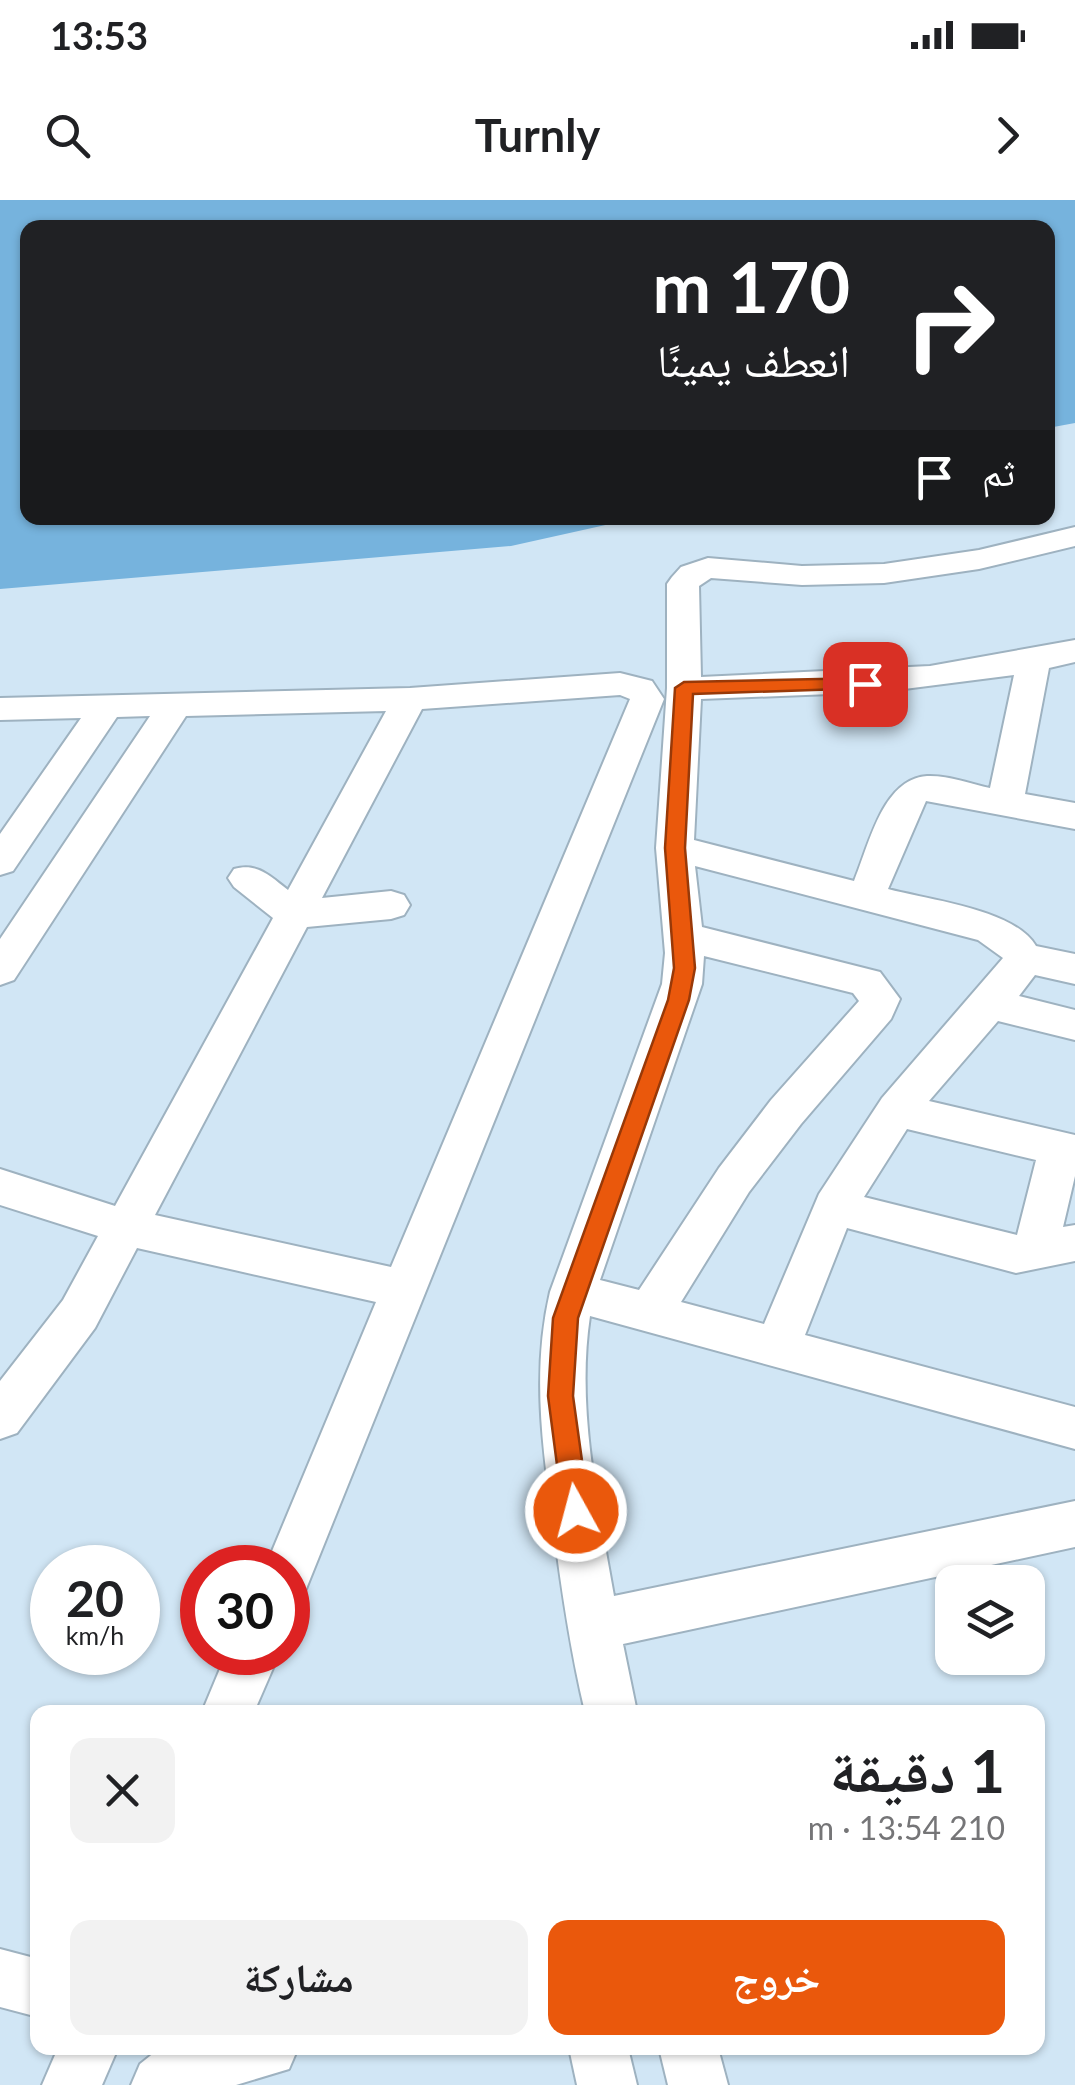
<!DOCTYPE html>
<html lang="ar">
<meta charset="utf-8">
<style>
body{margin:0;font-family:Lato,"Noto Naskh Arabic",sans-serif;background:#f2f2f2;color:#202124;direction:rtl;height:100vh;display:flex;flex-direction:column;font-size:38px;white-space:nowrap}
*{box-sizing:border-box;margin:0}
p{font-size:32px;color:#757577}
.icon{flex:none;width:55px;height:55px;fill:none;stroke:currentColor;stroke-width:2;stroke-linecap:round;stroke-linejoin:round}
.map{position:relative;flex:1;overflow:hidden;direction:ltr}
.panel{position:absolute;left:30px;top:1505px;width:1015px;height:350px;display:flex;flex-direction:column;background:#fff;border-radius:20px;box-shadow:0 2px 8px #0004;direction:rtl}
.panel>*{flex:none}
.guide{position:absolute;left:20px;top:20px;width:1035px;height:305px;border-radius:20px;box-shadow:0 2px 8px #0004;direction:rtl;background:#202124;color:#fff;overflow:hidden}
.fabs{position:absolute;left:935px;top:1365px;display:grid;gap:20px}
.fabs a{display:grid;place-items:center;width:110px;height:110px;border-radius:20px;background:#fff;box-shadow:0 2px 8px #0004;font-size:50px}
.speed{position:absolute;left:30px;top:1345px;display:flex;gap:20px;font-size:50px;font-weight:700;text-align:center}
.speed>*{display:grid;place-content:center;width:130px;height:130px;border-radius:50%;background:#fff;box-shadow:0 2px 8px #0004;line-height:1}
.speed small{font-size:25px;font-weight:400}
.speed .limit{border:15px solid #d22;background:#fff;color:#111}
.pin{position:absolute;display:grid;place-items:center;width:85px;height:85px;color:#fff;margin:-42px;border-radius:20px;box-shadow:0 5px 15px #0006}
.me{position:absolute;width:110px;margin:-55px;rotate:353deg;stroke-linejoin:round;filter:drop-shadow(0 0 8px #0008)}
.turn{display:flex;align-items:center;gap:35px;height:210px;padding:0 40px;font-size:45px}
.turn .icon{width:130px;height:130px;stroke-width:2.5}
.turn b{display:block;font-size:70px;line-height:85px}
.then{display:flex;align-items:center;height:95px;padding:0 40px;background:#0003;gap:20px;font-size:38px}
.round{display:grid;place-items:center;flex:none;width:105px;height:105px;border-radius:20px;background:#f2f2f2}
.head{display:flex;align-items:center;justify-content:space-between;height:170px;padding:0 40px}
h1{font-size:60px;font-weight:700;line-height:75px}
.action{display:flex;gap:20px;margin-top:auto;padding:20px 40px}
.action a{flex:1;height:115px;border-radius:20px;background:#ea580c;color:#fff;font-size:40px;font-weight:700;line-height:115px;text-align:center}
.action a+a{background:#f2f2f2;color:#202124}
.status{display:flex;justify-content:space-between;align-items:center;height:70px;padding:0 50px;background:#fff;direction:ltr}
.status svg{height:28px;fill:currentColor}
header{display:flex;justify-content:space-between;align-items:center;height:130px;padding:0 40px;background:#fff;font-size:45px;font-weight:700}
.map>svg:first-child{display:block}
</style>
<div class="status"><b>13:53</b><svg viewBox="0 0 49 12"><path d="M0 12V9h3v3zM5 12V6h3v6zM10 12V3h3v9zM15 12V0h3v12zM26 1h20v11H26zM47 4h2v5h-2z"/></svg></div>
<header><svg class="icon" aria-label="forward" viewBox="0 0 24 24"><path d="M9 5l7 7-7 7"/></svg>Turnly<svg class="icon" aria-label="search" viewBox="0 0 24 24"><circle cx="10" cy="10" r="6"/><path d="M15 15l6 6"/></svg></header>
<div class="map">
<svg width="1075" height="1885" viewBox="0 0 1075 1885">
<rect width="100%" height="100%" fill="#d1e6f5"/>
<polygon fill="#76b3dd" points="0,0 1075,0 1075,223 1048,228 1048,28 28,28 28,318 637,318 511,346 0,389"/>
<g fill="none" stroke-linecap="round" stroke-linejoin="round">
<g stroke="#9eb2c0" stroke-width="4">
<g id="minor">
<path d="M1075 327V346L979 369 884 383 802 385 711 378 699 386 701 477 930 466 1075 440V462L1049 468 1025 594 1075 603V629L926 601 888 689C929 700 1014 709 1036 746L1075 754V784L1035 775 1019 796 1075 810V840L998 821 929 901 1075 935V976L1063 1027 1075 1025V1061L1016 1073 847 1028 805 1135 1075 1207V1249L590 1116C576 1208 598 1305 614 1396L1075 1301V1347L623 1444 637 1512H585C570 1449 561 1387 553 1323 542 1245 532 1169 550 1092L662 784 665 753 656 648 667 488V384L672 377 681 367 708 358 802 366 884 364 979 350ZM1014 475 990 588C971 584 947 575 927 576 882 579 869 646 854 681L694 640 701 499 881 492ZM695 666 978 740 1003 758 882 898 819 994 764 1124 681 1102 749 992 801 924 891 819 900 799 880 772 702 727ZM704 756 853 793 859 801 771 900 719 968 639 1090 600 1080 702 784ZM907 929 1036 960 1017 1035 864 997Z"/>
<path d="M620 473 652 481 664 499 306 1389 288 1396V1368H265L376 1102 137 1048 95 1128 17 1233 0 1239V1181L63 1100 98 1036 0 1005V969L115 1006 273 718 234 687 228 678 234 669C257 662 270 676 288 690L386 511 186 516 14 780 0 785V739L150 516 117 517 13 671 0 675V634L81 518 0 520V498L410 488ZM620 495 630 499 391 1067 155 1015 307 727 391 719 404 715 410 705 404 695 391 691 322 698 422 509Z"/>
<polygon points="227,1452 280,1452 254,1512 202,1512"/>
<polygon points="0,1749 38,1759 38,1817 0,1807"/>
<polygon points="58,1848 118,1848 102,1885 42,1885"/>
<polygon points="160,1848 298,1848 289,1869 236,1885 131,1885 140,1864"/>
<polygon points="569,1848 628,1848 637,1885 577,1885"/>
<polygon points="659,1848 718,1848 728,1885 668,1885"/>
</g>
</g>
<use href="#minor" fill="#fff" fill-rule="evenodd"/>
</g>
<polygon fill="#ea580c" stroke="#983908" stroke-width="2.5" points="865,478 871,480 871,488 693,494 685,648 695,768 689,800 578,1118 573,1196 589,1311 585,1320 576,1323 566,1320 563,1311 548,1196 553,1118 668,800 674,768 665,648 675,488 684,482"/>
</svg>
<div class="fabs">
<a><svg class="icon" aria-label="layers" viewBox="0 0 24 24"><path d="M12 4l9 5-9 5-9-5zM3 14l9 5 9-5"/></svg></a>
</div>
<div class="speed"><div>20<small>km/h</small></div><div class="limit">30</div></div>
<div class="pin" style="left:865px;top:484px;background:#d93025"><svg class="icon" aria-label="arrive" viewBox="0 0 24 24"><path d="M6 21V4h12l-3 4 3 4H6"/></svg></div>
<svg class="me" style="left:576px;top:1311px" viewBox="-20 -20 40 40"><circle r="17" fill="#ea580c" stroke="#fff" stroke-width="3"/><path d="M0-11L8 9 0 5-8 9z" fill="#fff"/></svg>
<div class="guide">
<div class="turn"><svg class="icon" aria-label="right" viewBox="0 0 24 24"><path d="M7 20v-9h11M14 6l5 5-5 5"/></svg><div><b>170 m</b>انعطف يمينًا</div></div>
<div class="then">ثم<svg class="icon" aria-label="arrive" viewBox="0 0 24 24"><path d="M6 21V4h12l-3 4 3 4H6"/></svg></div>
</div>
<section class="panel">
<div class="head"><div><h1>1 دقيقة</h1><p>210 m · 13:54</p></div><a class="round"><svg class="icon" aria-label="close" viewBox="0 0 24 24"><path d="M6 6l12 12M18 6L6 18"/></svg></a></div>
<div class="action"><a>خروج</a><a>مشاركة</a></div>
</section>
</div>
